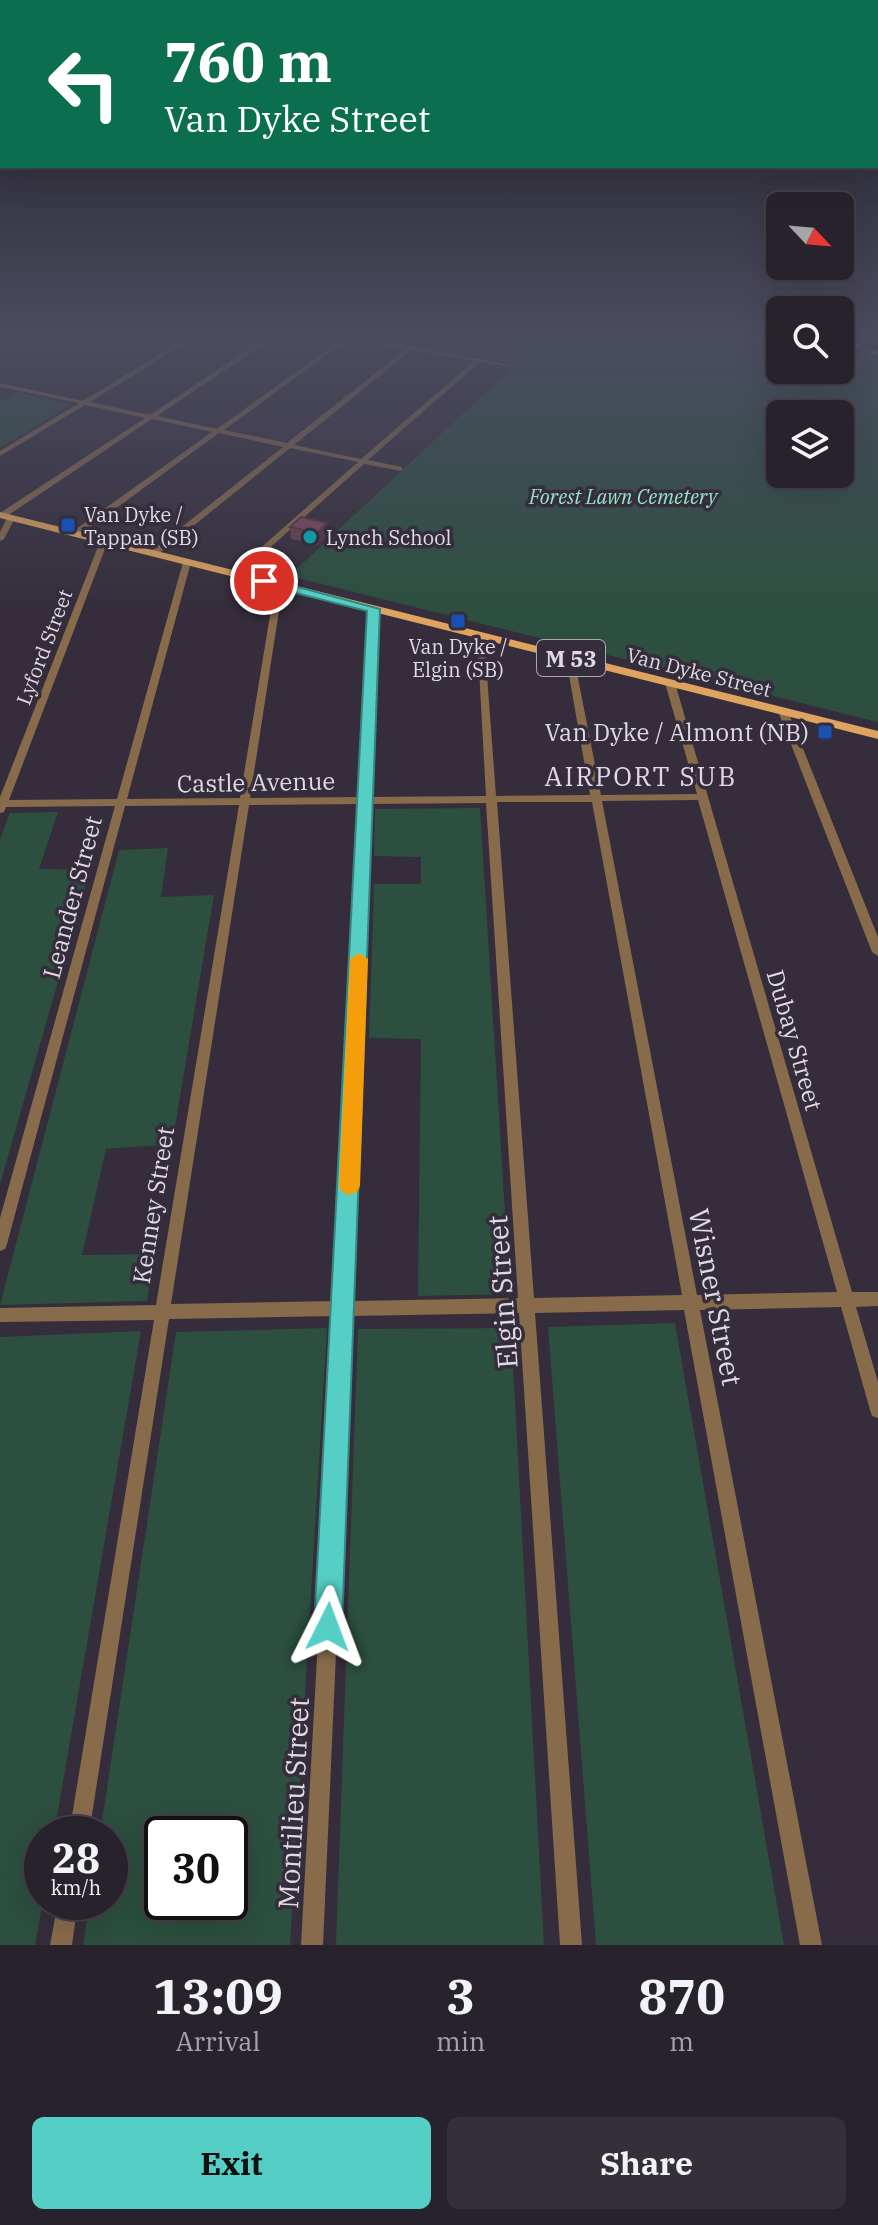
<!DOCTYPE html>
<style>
body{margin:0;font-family:"IBM Plex Serif",serif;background:#342f38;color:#f1f3f6;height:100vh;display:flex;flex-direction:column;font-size:30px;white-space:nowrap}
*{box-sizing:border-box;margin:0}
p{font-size:26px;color:#a5a4a9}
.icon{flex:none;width:44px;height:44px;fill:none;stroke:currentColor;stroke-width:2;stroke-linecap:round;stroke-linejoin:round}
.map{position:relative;height:1945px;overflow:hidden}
.panel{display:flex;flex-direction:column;background:#28222c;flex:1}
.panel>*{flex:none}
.hud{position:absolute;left:0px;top:0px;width:878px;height:168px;box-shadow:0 8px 32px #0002,0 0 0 2px #443f48;background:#0b6e4f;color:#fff;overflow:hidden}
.needle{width:52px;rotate:116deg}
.controls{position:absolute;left:766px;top:192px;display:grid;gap:16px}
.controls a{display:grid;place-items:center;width:88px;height:88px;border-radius:12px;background:#28222c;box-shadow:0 8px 32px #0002,0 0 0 2px #443f48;font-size:40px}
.speed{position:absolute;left:24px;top:1816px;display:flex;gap:16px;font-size:40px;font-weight:700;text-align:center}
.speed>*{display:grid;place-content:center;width:104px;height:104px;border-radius:50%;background:#28222c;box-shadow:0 8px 32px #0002,0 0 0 2px #443f48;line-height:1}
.speed small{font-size:20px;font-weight:400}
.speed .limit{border:4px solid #111;border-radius:12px;background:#fff;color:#111}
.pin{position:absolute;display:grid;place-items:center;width:68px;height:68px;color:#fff;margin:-34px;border:4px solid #fff;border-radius:50%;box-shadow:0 2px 8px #0007}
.me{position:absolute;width:88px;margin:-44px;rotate:3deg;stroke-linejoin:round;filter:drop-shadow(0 0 6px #0008)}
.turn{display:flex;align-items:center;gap:28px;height:168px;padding:0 32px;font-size:36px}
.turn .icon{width:104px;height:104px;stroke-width:2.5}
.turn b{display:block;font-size:56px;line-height:68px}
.eta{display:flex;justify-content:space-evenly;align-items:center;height:136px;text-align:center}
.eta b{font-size:48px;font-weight:700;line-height:56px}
.button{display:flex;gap:16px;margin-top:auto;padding:16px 32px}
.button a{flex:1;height:92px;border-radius:12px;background:#55cec5;color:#111;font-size:32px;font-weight:700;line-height:92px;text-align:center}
.button a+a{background:#342f38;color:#f1f3f6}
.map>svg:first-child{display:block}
</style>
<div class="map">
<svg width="878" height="1945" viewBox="0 0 878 1945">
<rect width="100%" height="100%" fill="#352d3b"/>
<g fill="#2c4f3f" fill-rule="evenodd">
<path d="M468 338H780V370H840V344L878 359V722L289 576 516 364 453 351ZM840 414V474H780V414Z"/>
<polygon points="17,392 72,404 0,448 0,402"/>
<polygon points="480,808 510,1294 418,1296 421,1039 369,1038 374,884 421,884 421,857 374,856 375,809"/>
<polygon points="58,812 39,869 90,870 0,1184 0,839 10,813"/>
<polygon points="168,848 161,897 214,895 172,1144 106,1149 82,1255 154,1254 147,1301 0,1305 119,850"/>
<polygon points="675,1323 784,1945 596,1945 548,1327"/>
<path d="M327 1328 290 1945H83L90 1902H110V1834H100L176 1332ZM230 1834V1902H162V1834Z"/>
<polygon points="511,1328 544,1945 336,1945 358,1329"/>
<polygon points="141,1331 54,1834 42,1834 43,1902 35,1945 0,1945 0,1337"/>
</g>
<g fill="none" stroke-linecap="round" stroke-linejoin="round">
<g fill="#886b4b" fill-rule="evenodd">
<path d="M186 338H194L90 402 150 415 265 338H273L157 416 217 429 343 338H350L224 430 287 443 406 349 353 338H368L512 365 509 367 480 362 368 460 402 467V471L364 464 238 576 231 574 358 462 290 448 156 556H150V552L283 447 219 433 78 536H72V532L212 432 152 419 4 518H0V513L145 418 85 405 0 456V451L79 403 0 387V383L83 401ZM412 350 474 361 361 459 294 445Z"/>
<polygon points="8,516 15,518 4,539 0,541 0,532"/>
<path d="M101 539 108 541 9 800 117 799 183 562 187 560 191 562 127 799 240 798 275 585 279 583 283 585 250 798 360 797 370 607 377 609 370 797 486 796 477 633 484 635 496 796 590 795 566 658 570 655 574 658 601 795 697 794 665 683 670 680 675 683 852 1292H878V1306L856 1307 878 1382V1418L872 1416 870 1410 841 1307 700 1310 822 1945H800L684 1310 535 1313 582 1945H560L519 1313 351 1316 323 1945H301L336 1316 169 1319 89 1834H69L154 1320 0 1322V1308L156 1305 239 805 125 806 7 1244 5 1249 0 1251V1218L115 806 6 807 4 812 0 813V797ZM698 800 837 1292 697 1295 602 801ZM497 802H592L682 1295 534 1298ZM486 803 518 1298 352 1301 370 804ZM360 804 337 1301 171 1304 249 805Z"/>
<polygon points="783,708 788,711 878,937 878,956 872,952 778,711"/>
<polygon points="58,1902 78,1902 72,1945 50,1945"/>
</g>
<polygon fill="#dea35f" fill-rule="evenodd" points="0,512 878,731 878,739 0,518"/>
<g stroke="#a8a2ad" stroke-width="4">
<polyline id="rail" points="840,339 878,354"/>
</g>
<use href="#rail" stroke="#352d3b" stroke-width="2" stroke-dasharray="5" stroke-linecap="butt"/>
</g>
<polygon fill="#693f4e" points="290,527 328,535 318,545 291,539"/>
<polygon fill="#553340" points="327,523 328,535 318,545 317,533"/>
<polygon fill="#7a495b" stroke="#553340" stroke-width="2" points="301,517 327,523 317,533 290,527"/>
<linearGradient id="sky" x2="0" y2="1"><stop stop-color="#1d1920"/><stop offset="0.55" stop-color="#4b4c60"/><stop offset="1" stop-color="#4b4c60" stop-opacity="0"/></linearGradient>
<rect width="878" height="611" fill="url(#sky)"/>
<polygon fill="#55cec5" stroke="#378680" stroke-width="2" points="264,578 380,609 342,1627 338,1637 328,1641 318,1637 314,1627 367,611 260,584 260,579"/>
<polygon fill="#f59e0b" points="359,953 368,959 360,1186 357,1192 349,1195 342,1192 339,1186 350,959"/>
<g fill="#1a4fb4" stroke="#352d3b" stroke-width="3">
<rect x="60" y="517" width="16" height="16" rx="4"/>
<rect x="450" y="613" width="16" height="16" rx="4"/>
<rect x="817" y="724" width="16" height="16" rx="4"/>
</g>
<circle fill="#0f9aa8" stroke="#352d3b" stroke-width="3" cx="310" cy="537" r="8"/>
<g text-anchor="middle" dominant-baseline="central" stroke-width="7" stroke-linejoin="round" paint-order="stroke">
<g font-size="20" font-style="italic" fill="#92e7bf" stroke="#352d3b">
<text x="623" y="496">Forest Lawn Cemetery</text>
</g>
<g font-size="20" fill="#dfdae3" stroke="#352d3b" text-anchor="start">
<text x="84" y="514">Van Dyke /<tspan x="84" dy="23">Tappan (SB)</tspan></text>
<text x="326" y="537">Lynch School</text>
<text x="458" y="646" text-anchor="middle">Van Dyke /<tspan x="458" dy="23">Elgin (SB)</tspan></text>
</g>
<g font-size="20" fill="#dfdae3" stroke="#352d3b">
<text transform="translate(44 647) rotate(-69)">Lyford Street</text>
<text transform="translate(699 672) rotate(14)">Van Dyke Street</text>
</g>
<rect fill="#352d3b" stroke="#aca6b1" stroke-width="2" x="537" y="640" width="68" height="36" rx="6"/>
<g font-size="22" font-weight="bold" fill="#dfdae3">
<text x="571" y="658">M 53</text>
</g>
<g font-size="24" fill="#dfdae3" stroke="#352d3b" text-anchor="end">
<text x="809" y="732">Van Dyke / Almont (NB)</text>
</g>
<g font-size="24" fill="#dfdae3" stroke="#352d3b">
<text transform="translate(256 782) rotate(-1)">Castle Avenue</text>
<text transform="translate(72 897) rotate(-75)">Leander Street</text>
<text transform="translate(795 1040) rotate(74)">Dubay Street</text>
<text transform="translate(153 1205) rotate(-81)">Kenney Street</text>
</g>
<g font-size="26" letter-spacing="2" fill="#e3d8ea" stroke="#352d3b">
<text x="641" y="776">AIRPORT SUB</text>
</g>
<g font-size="28" fill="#dfdae3" stroke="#352d3b">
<text transform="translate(502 1292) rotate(-94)">Elgin Street</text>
<text transform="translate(716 1297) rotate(79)">Wisner Street</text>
<text transform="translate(293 1803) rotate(-87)">Montilieu Street</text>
</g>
</g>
</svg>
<div class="controls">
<a><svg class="needle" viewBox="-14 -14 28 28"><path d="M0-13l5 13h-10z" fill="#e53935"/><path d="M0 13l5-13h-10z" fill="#a5a4a9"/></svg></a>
<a><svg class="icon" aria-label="search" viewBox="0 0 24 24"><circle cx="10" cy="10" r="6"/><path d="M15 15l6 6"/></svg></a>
<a><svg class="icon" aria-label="layers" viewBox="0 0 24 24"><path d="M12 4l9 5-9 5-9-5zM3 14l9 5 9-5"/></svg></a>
</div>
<div class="speed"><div>28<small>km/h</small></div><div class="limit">30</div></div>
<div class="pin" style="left:264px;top:581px;background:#d93025"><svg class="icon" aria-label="arrive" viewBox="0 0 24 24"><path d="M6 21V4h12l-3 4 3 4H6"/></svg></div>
<svg class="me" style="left:328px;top:1627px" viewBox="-20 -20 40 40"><path d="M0-17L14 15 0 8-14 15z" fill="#55cec5" stroke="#fff" stroke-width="4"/></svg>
<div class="hud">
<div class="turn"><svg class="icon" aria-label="left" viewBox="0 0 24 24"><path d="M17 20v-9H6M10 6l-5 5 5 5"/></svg><div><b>760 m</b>Van Dyke Street</div></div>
</div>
</div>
<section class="panel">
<div class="eta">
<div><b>13:09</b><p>Arrival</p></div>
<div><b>3</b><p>min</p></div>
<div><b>870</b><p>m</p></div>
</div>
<div class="button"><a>Exit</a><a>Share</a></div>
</section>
